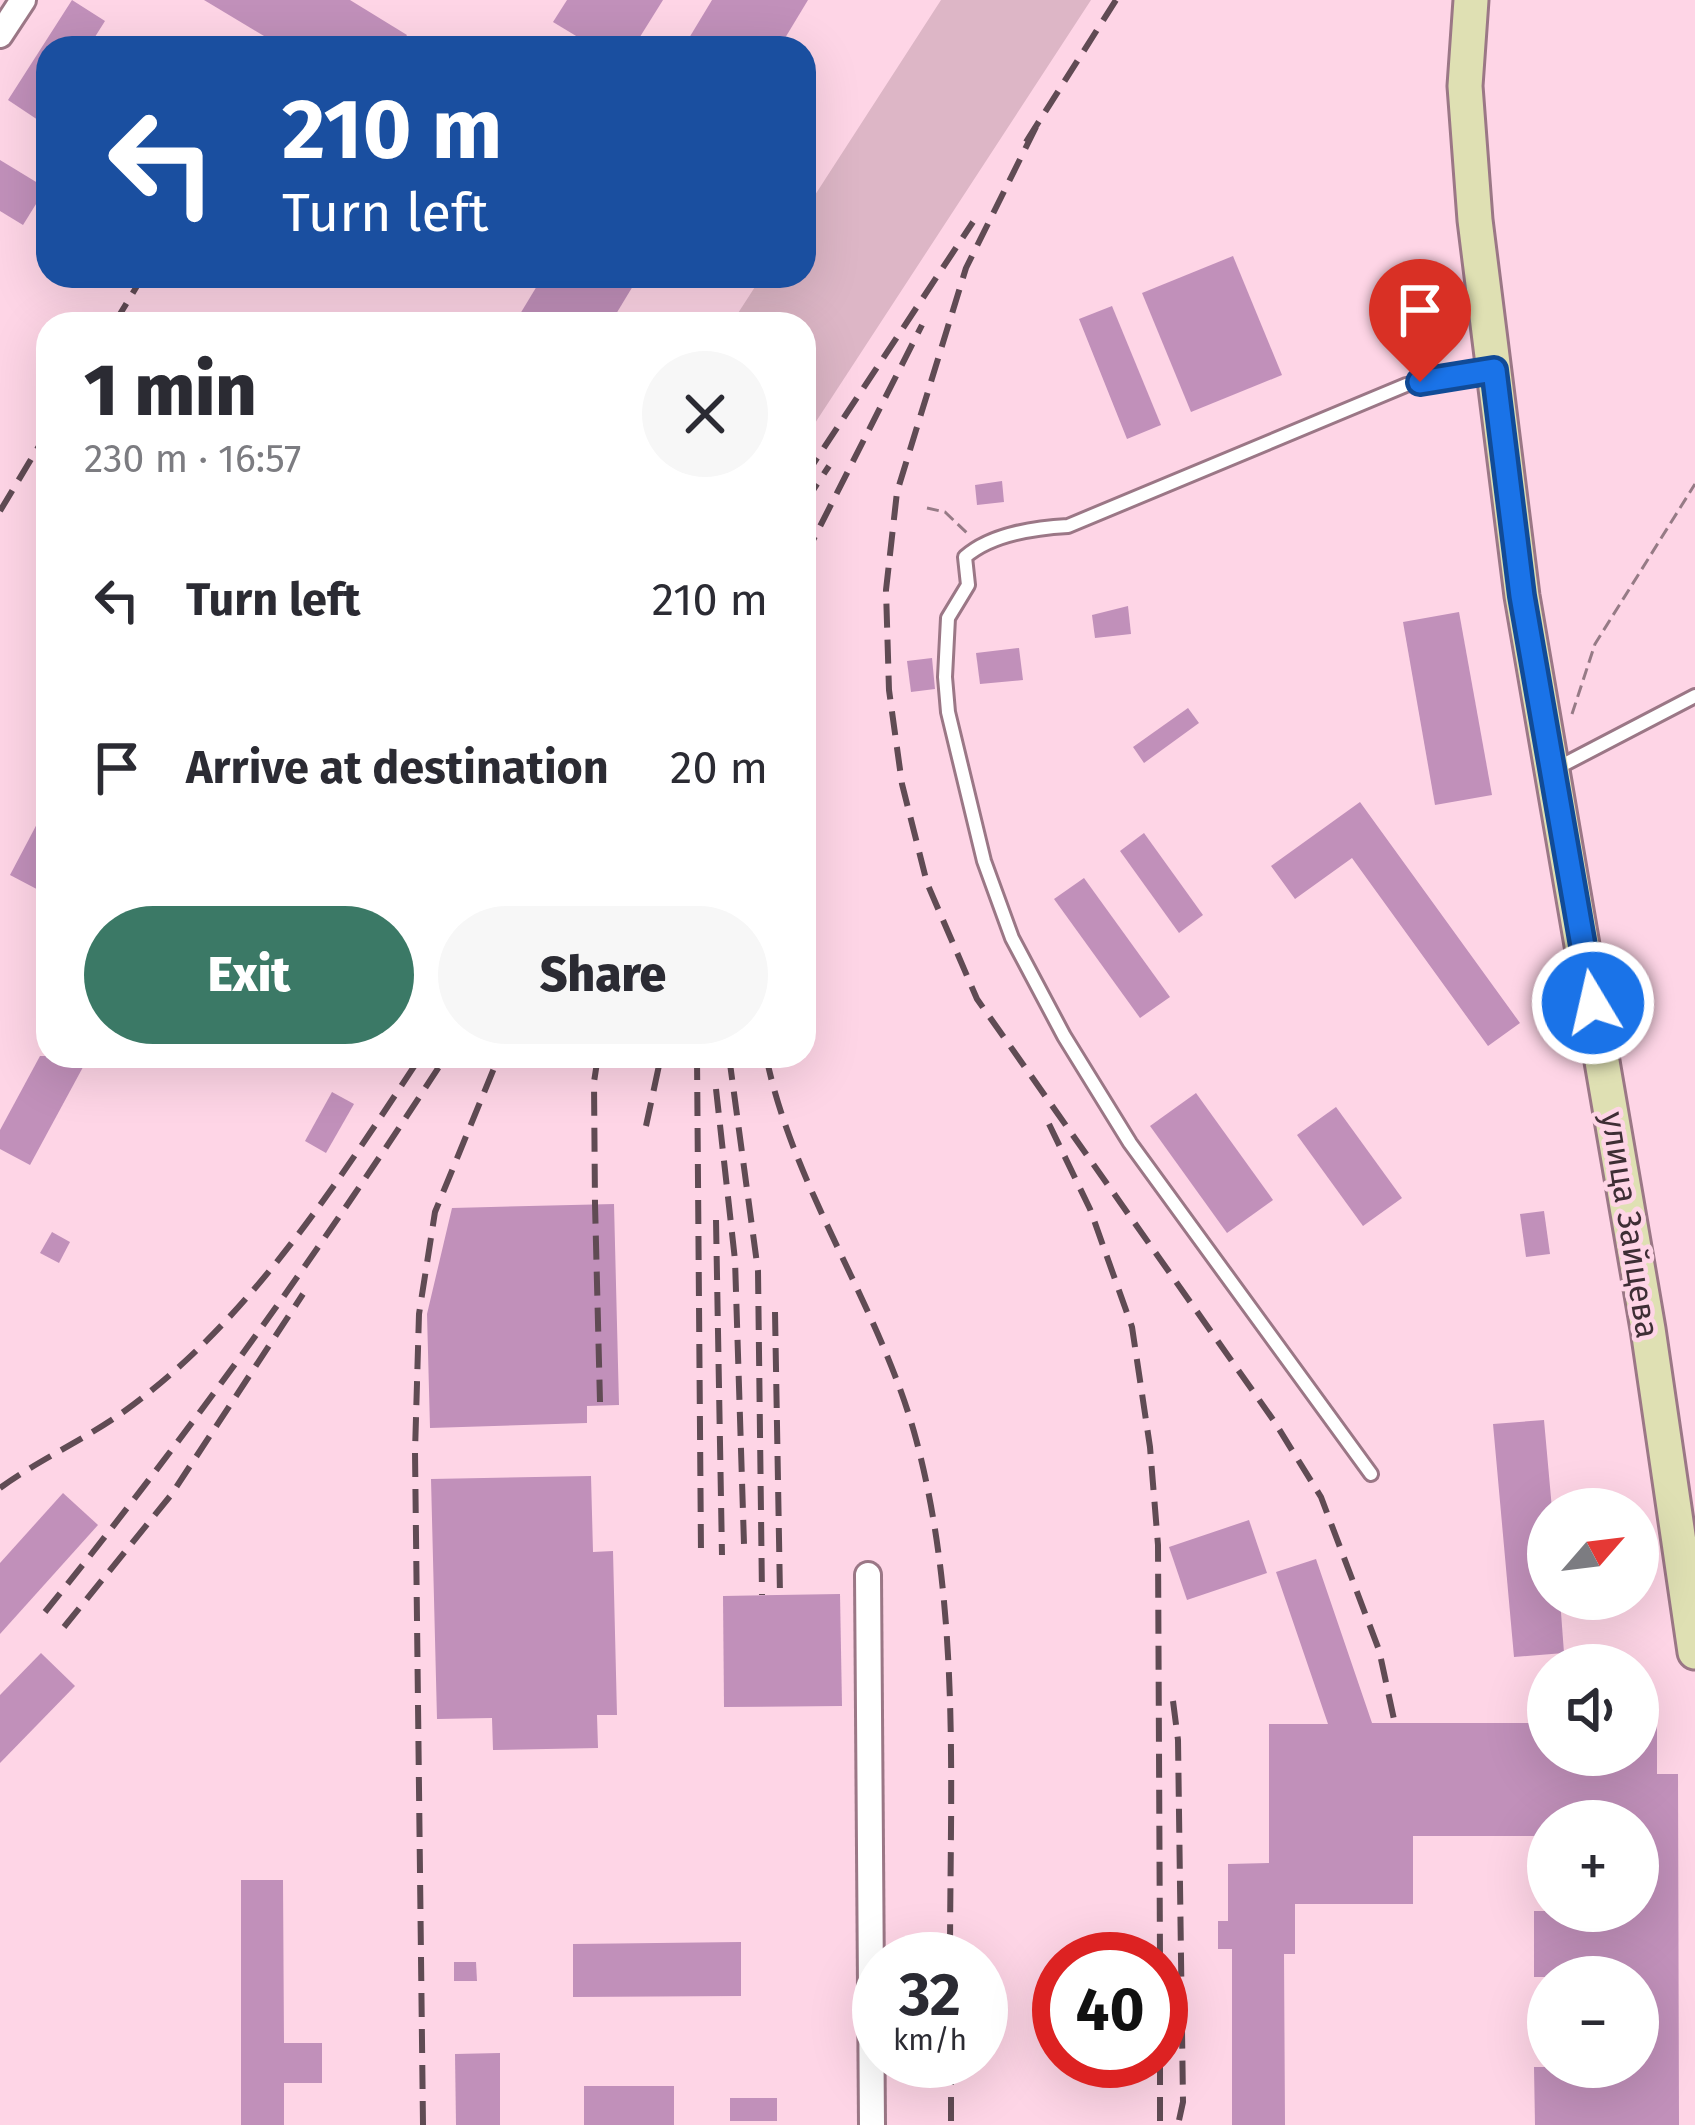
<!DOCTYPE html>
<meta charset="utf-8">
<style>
body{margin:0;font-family:"Fira Sans",sans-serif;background:#f7f7f7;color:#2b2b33;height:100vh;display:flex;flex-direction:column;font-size:45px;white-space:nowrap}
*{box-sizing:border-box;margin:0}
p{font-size:39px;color:#7c7c81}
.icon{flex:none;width:66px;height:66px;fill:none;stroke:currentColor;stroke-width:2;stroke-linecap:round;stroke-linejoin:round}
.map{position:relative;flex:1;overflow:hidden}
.panel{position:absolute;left:36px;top:312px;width:780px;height:756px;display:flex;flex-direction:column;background:#fff;border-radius:36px;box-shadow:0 12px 48px #0002}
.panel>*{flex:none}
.top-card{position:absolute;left:36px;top:36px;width:780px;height:252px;border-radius:36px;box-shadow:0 12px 48px #0002;background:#1a4fa0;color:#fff;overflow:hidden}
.needle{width:78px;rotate:62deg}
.fabs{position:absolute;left:1527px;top:1488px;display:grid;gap:24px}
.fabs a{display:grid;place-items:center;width:132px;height:132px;border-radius:50%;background:#fff;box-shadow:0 12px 48px #0002;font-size:60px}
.speed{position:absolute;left:852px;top:1932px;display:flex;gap:24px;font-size:60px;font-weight:700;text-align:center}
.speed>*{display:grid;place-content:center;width:156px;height:156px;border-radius:50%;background:#fff;box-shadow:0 12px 48px #0002;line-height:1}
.speed small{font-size:30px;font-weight:400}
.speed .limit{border:18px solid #d22;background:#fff;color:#111}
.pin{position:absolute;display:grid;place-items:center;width:102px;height:102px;color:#fff;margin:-123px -51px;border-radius:50% 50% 50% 0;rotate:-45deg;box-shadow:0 0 12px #0007}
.pin .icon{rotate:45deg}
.me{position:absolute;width:132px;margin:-66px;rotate:351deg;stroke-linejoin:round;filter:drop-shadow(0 0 9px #0008)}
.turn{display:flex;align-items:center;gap:42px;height:252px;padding:0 48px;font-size:54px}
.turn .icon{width:156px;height:156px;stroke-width:2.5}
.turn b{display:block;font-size:84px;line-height:102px}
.round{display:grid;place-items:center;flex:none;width:126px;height:126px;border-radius:63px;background:#f7f7f7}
.overview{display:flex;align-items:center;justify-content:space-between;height:204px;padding:0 48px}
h1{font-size:72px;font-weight:800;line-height:90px}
.action{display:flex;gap:24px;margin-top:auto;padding:24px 48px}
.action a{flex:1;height:138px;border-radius:72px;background:#3b7966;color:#fff;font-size:48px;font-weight:800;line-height:138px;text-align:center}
.action a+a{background:#f7f7f7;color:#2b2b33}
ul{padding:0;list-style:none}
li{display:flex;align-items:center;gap:36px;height:168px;padding:0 48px}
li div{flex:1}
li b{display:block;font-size:45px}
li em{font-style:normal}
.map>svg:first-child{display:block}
</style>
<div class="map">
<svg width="1695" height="2125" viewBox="0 0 1695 2125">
<rect width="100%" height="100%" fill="#fed5e6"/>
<polygon fill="#ddb6c6" points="941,0 1091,0 804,440 804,324 731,324 762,276 804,276 804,212"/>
<g fill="#c190ba">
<polygon points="72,0 105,21 88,48 48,48 48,111 41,122 8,100"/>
<polygon points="204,0 350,0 407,35 399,48 284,48"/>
<polygon points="567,0 663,0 633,48 596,48 553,22"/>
<polygon points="712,0 808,0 779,48 683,48"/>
<polygon points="0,160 46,188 23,225 0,211"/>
<polygon points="1233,256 1282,375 1191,412 1142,293"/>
<polygon points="543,276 639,276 610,324 514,324"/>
<polygon points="1112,306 1161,425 1127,439 1079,319"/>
<polygon points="1002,481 1004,502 977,505 975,485"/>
<polygon points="1128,606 1131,634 1095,638 1092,615"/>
<polygon points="1459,612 1492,795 1435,805 1403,622"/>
<polygon points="1019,648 1023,680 980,684 976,653"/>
<polygon points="932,658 935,689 911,692 907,661"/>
<polygon points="1188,708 1199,723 1144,763 1133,747"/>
<polygon points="1360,802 1520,1023 1488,1046 1352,858 1295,899 1271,866"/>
<polygon points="48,803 48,895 10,875"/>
<polygon points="1144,833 1203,915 1179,933 1120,851"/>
<polygon points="1084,878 1170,997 1140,1018 1054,899"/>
<polygon points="40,1056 89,1056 30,1165 0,1149 0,1130"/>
<polygon points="332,1092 354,1104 326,1153 305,1141"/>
<polygon points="1196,1093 1273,1200 1227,1233 1150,1126"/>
<polygon points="1336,1107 1402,1198 1363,1226 1297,1135"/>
<polygon points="614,1204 619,1405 587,1406 587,1423 430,1428 427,1314 452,1208"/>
<polygon points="1544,1211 1550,1254 1526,1257 1520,1214"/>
<polygon points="52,1232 70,1242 59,1263 40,1253"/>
<polygon points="1544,1420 1552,1509 1548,1509 1548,1599 1560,1599 1564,1653 1514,1657 1493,1424"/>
<polygon points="591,1476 593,1552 613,1551 617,1715 597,1715 598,1748 493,1750 492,1718 437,1719 431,1479"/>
<polygon points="63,1493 98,1525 0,1634 0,1563"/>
<polygon points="1249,1520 1267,1573 1187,1600 1169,1547"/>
<polygon points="1316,1559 1372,1723 1548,1723 1548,1755 1638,1755 1638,1723 1657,1723 1657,1774 1678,1774 1679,2125 1535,2125 1534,2067 1638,2067 1638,1977 1534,1977 1534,1911 1638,1911 1638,1821 1548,1821 1548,1836 1413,1836 1413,1904 1295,1904 1295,1954 1284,1954 1285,2125 1232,2125 1232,1949 1218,1949 1218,1921 1228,1921 1228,1864 1269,1863 1269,1724 1328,1724 1276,1572"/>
<polygon points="840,1594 842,1706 724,1707 723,1596"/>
<polygon points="41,1653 75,1686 0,1763 0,1695"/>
<polygon points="241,1880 283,1880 284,2043 322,2043 322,2083 284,2083 284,2125 241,2125"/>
<polygon points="741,1942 741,1996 573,1997 573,1944"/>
<polygon points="454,1962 476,1962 477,1981 454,1981"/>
<polygon points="500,2053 500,2125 456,2125 455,2054"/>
<rect x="584" y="2086" width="90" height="39"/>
<rect x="730" y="2098" width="47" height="23"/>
</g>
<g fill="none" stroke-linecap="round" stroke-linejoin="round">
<g stroke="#9b7786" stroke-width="18">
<g id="lane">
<polyline points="1555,769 1695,696"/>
<path d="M1371 1474 1130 1143 1064 1036 1012 938 984 861 948 712 945 677 948 618 968 585 965 557C991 534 1033 528 1068 526L1406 385 1493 370"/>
</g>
</g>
<g stroke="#9b7786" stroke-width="30">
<g id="street">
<polyline points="0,35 23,0"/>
<polyline points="868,1575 872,2125"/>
</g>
</g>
<g stroke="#9b7786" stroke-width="39">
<polyline id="secondary" points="1471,0 1465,86 1475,220 1522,596 1648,1329 1695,1652"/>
</g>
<g stroke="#967b86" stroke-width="3" stroke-dasharray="12 6" stroke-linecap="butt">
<polyline points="927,508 945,512 969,535"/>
<polyline points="1572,714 1595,644 1695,484"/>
</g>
<use href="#lane" stroke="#fff" stroke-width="12"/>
<use href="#street" stroke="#fff" stroke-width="24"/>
<use href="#secondary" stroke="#dfe0b3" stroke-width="33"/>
<g stroke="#604b54" stroke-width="6" stroke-dasharray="24 12" stroke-linecap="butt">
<polyline points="281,48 282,47"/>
<polyline points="1036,127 966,268 897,492 886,590 889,690 902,784 927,883 977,999 1274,1421 1321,1497 1379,1650 1395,1724"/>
<polyline points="1026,142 1116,0"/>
<polyline points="114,324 143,276"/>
<polyline points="804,478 973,222"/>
<polyline points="804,504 829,466"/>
<polyline points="0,511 48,431"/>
<polyline points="804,558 922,325"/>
<polyline points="598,1056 594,1082 595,1204 600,1402"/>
<polyline points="697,1056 701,1553"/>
<polyline points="729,1056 758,1271 762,1595"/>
<path d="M766 1056C794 1191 880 1306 916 1439 961 1608 950 1786 950 1959"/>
<polyline points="542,1067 546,1056"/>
<polyline points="716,1089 735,1260 744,1544"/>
<polyline points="1049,1124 1090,1209 1132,1327 1150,1447 1158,1545 1160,1959"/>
<polyline points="646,1126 661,1056"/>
<polyline points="716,1220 722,1555"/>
<polyline points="775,1312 780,1595"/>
<path d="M0 1488C40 1459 86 1439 126 1410 251 1319 337 1183 421 1056"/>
<path d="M45 1612C189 1434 322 1248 446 1056"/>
<polyline points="64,1627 171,1495 303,1294"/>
<polyline points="1173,1701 1178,1740 1183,2102 1178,2125"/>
<polyline points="951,2061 951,2125"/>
<polyline points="1160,2061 1160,2125"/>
<polyline points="423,2125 415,1452 419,1314 435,1212 499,1056"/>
</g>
</g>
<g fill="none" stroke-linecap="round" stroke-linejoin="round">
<g stroke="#114b97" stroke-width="30">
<polyline id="route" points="1420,382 1494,370 1522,596 1593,1003"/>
</g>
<use href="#route" stroke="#1a73e8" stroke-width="21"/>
</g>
<g text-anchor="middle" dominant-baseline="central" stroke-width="9" stroke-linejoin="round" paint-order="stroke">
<g font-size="33" fill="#3e2e35" stroke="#fed5e6">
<text transform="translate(1630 1225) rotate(81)">улица Зайцева</text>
</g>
</g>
</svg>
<div class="fabs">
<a><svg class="needle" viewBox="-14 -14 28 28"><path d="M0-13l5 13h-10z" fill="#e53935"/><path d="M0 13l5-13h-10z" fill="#7c7c81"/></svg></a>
<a><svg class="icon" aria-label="sound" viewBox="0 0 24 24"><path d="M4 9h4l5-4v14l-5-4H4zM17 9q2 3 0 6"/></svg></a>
<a>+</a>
<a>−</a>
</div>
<div class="speed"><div>32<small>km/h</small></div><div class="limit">40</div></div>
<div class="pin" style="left:1420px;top:382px;background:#d93025"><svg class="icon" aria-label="arrive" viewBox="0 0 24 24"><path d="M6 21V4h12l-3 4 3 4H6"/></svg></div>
<svg class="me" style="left:1593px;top:1003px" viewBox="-20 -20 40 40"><circle r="17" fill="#1a73e8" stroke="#fff" stroke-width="3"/><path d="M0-11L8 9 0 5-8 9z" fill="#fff"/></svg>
<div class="top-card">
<div class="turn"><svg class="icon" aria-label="left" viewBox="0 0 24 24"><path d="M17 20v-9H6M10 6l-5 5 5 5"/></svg><div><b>210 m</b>Turn left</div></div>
</div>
<section class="panel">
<div class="overview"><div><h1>1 min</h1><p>230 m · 16:57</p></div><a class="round"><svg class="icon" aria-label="close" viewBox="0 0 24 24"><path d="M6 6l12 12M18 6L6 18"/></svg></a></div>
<ul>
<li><svg class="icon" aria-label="left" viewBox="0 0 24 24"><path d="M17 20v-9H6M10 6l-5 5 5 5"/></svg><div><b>Turn left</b></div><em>210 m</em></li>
<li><svg class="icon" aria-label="arrive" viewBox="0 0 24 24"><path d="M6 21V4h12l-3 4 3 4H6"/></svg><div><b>Arrive at destination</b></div><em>20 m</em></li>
</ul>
<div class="action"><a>Exit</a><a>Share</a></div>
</section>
</div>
